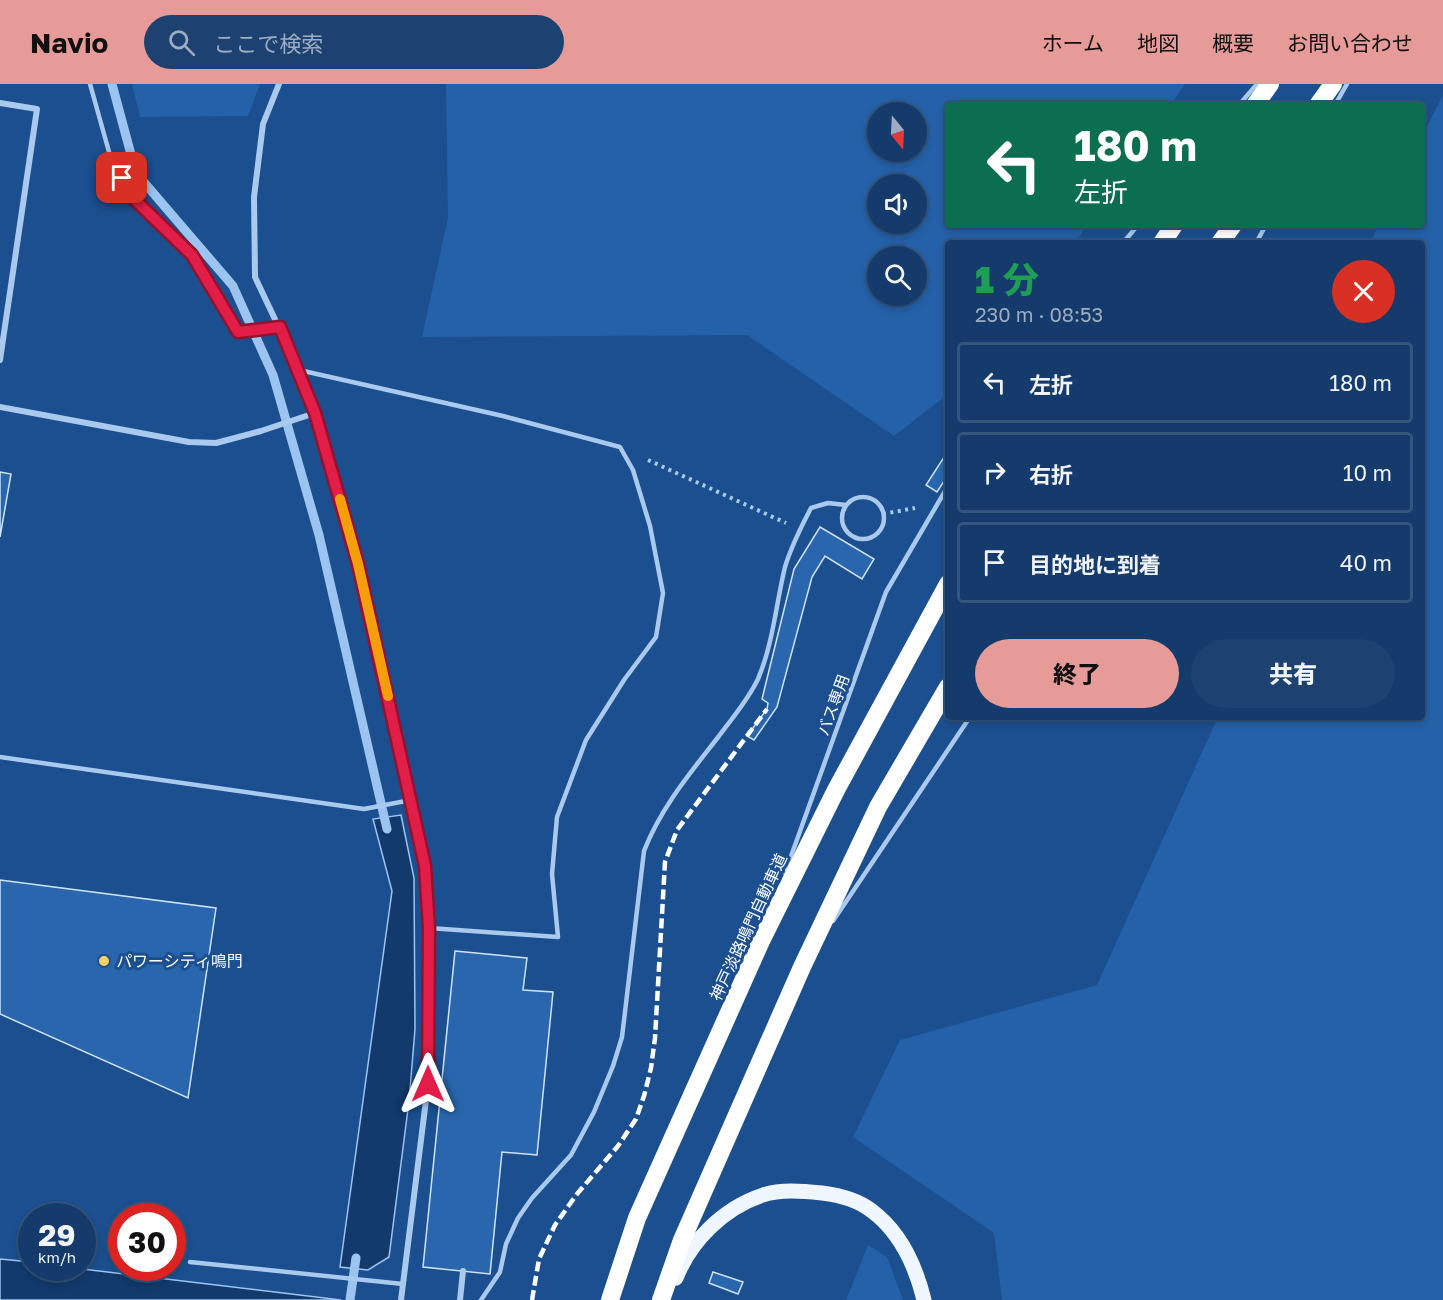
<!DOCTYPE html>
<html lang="ja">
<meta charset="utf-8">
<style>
body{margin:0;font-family:"Golos Text","Noto Sans JP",sans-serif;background:#1d4271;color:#f1f3f6;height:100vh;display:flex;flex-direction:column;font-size:22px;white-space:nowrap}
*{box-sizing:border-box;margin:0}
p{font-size:20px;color:#9dadc1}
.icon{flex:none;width:33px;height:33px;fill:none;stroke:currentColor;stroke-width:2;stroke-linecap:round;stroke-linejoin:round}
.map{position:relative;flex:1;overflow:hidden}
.sheet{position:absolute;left:945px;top:156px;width:480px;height:480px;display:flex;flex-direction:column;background:#143b6b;border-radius:6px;box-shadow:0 3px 9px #0003,0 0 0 2px #33557e}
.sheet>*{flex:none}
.top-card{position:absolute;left:945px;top:18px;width:480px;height:126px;border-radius:6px;box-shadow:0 3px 9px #0003,0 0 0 2px #33557e;background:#0b6e4f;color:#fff;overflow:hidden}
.needle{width:39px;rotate:162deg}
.tools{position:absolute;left:867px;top:18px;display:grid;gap:12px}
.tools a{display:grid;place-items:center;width:60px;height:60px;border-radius:50%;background:#143b6b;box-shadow:0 3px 9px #0003,0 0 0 2px #33557e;font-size:30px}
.speed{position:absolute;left:18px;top:1119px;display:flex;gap:12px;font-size:30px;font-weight:700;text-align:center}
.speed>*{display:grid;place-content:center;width:78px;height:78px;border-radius:50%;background:#143b6b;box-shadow:0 3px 9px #0003,0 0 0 2px #33557e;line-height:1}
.speed small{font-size:15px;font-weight:400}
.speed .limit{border:9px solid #d22;background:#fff;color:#111}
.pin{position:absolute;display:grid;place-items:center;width:51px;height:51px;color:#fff;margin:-26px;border-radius:12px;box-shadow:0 3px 9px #0006}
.me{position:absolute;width:66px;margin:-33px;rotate:0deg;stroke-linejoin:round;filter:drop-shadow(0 0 4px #0008)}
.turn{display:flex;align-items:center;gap:21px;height:126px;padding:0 30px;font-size:27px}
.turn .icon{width:78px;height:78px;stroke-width:2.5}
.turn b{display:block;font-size:42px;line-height:51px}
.round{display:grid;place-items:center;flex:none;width:63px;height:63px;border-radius:32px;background:#1d4271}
.overview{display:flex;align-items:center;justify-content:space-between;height:102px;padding:0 30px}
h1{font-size:36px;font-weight:800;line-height:45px;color:#1e9e55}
.primary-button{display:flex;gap:12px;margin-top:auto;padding:12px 30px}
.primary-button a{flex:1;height:69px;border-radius:36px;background:#e69b98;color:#111;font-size:24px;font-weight:800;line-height:69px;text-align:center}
.primary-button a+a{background:#1d4271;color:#f1f3f6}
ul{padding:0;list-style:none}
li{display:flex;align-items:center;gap:18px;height:81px;margin:0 12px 9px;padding:0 18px;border:3px solid #33557e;border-radius:6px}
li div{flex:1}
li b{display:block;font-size:22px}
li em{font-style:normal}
header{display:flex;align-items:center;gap:36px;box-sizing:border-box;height:84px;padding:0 30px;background:#e69b98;color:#111}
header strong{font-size:28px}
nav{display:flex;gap:33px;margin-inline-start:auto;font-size:21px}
.search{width:420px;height:54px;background:#1d4271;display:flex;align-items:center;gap:15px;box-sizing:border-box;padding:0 21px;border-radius:33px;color:#9dadc1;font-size:22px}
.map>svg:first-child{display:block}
</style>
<header>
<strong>Navio</strong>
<div class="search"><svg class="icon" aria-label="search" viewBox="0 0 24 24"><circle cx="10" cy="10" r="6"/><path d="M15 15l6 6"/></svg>ここで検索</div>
<nav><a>ホーム</a><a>地図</a><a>概要</a><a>お問い合わせ</a></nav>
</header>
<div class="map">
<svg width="1443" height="1216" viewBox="0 0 1443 1216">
<rect width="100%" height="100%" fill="#1b4f8f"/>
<g fill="#2461a8" fill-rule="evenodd">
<polygon points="132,0 260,0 248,32 140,33"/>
<path d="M446 0H1185L1170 21H948V141H1087L1075 159H948V310L894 352 747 251 422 253 448 134ZM878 28H916V68H878ZM878 100H916V140H878ZM878 172H916V212H878Z"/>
<polygon points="1443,11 1443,1216 1002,1216 994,1149 853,1053 900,956 1097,901 1218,633 1422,633 1422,159 1370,159 1379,141 1422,141 1422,52"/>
<polygon points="868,1161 887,1173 903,1216 846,1216"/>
</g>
<g fill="#123a6d" stroke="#9cc4f0" stroke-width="1.5">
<polygon points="401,731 414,794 415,945 409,1017 389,1173 368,1186 340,1183 392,807 373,735"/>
<polygon points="0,1175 31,1178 32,1184 74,1184 341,1216 0,1216"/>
</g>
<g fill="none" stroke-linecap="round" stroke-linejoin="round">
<g stroke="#9cc4f0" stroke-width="9">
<polyline points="112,0 136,89 233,202 273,291 319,451 387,745"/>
<polyline points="350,1216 356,1174"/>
</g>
</g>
<g fill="#2a66ad" stroke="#cfe3fa" stroke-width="1.5">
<polygon points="948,367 948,391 937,408 926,401"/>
<polygon points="0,388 11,390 0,453"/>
<polygon points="820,443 874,475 862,495 825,472 812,493 777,623 754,656 747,652 767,625 768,619 762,615 794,485"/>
<polygon points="0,796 216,824 188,1014 0,930"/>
<polygon points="455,867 527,874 523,906 553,908 537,1071 502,1068 490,1190 423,1183"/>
<polygon points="713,1188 743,1198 738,1210 709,1199"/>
</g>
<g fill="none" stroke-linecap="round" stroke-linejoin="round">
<g stroke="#a9c9ee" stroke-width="4" stroke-dasharray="3 4.5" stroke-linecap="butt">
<polyline points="648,376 786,439"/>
<polyline points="883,430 915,424"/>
</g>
<g stroke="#a9c9ee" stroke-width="4.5">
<polyline points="90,0 111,75 132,113 192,171 238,248 280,243"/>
<polyline points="1239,21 1257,0"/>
<polyline points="1335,21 1347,0"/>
<polyline points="1123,159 1138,141"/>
<polyline points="1256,159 1266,141"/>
<polyline points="299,286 503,332 620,363 633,386 650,442 663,509 656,553 624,596 586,656 557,733 552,790 558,853 429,844"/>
<circle cx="863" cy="434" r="21"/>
<polyline points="0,673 364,725 411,716"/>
<polyline points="785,789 886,508 948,402"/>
<polyline points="833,837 970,633"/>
<polyline points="190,1178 403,1200"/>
<path d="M481 1216 500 1188 506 1160 518 1134 532 1114 571 1071 594 1028 613 982 622 953 625 928 644 767C661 723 691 688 719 652 733 633 748 616 758 595 773 560 776 520 785 483 791 463 801 443 811 424L828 419 846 421"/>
</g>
<g stroke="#a9c9ee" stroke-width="6">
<polyline points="279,0 263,40 254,113 255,193 299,286 315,329 358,480 425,781 429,844 428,1000 401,1216"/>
<polyline points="0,19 37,25 0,276"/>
<polyline points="0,323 189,358 216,359 261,347 315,329"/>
<polyline points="460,1216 463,1187"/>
</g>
<path stroke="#f0f6ff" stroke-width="15" d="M676 1194C691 1156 724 1124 763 1111 780 1105 803 1107 822 1109 839 1111 858 1116 872 1127 900 1148 916 1183 924 1216"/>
<g stroke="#fff" stroke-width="18">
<polyline points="1255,21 1270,0"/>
<polyline points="1318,21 1333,0"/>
<polyline points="1162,159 1174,141"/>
<polyline points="1220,159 1233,141"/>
<polyline points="610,1216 637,1134 761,857 836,706 948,500"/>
<polyline points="661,1216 682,1156 802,883 878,723 948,603"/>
</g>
<polyline stroke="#fff" stroke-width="4.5" stroke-dasharray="10 4.5" stroke-linecap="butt" points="532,1216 539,1175 555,1141 577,1110 618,1062 636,1035 644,1012 651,984 655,954 665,778 677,746 767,625"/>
</g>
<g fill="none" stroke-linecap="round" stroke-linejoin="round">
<g stroke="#92132f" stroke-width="15">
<polyline id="route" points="122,94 132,113 192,171 238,248 280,243 315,329 358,480 425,782 429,844 428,1000"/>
</g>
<use href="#route" stroke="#e11d48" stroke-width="10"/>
<polyline stroke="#f59e0b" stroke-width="10" points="340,415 358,480 388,612"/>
</g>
<circle fill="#ffd166" stroke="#1b4f8f" stroke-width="2" cx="104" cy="877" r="6"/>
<g text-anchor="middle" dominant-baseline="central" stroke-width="6" stroke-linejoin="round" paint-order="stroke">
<g font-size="16" fill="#fff" stroke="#1b4f8f">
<text transform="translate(833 621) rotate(-70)">バス専用</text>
<text transform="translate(748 843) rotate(-65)">神戸淡路鳴門自動車道</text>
</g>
<g font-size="16" fill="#fff" stroke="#1b4f8f" text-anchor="start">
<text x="116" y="877">パワーシティ鳴門</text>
</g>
</g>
</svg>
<div class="tools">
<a><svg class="needle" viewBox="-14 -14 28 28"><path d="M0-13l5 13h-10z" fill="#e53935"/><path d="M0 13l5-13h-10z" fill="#9dadc1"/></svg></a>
<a><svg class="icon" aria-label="sound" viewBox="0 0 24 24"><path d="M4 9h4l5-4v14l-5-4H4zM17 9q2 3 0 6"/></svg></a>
<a><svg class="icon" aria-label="search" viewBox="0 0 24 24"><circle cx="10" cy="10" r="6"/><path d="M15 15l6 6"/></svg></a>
</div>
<div class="speed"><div>29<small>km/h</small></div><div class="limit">30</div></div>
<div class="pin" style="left:122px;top:94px;background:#d93025"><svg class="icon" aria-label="arrive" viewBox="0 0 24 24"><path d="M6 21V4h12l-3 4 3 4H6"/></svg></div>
<svg class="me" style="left:428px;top:1000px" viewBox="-20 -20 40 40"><path d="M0-17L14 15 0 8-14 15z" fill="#e11d48" stroke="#fff" stroke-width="4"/></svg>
<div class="top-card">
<div class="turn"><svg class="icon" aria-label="left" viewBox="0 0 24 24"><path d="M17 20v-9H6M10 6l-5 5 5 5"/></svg><div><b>180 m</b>左折</div></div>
</div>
<section class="sheet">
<div class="overview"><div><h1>1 分</h1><p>230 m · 08:53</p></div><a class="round" style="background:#d93025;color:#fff"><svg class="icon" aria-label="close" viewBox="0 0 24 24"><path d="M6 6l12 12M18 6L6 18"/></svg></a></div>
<ul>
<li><svg class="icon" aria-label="left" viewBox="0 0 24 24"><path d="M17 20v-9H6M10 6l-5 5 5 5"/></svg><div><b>左折</b></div><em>180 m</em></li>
<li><svg class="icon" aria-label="right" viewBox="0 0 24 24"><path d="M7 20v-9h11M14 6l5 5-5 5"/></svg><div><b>右折</b></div><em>10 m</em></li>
<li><svg class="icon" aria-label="arrive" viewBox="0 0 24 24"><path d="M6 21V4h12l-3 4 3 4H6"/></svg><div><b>目的地に到着</b></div><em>40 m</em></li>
</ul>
<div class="primary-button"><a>終了</a><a>共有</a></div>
</section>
</div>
